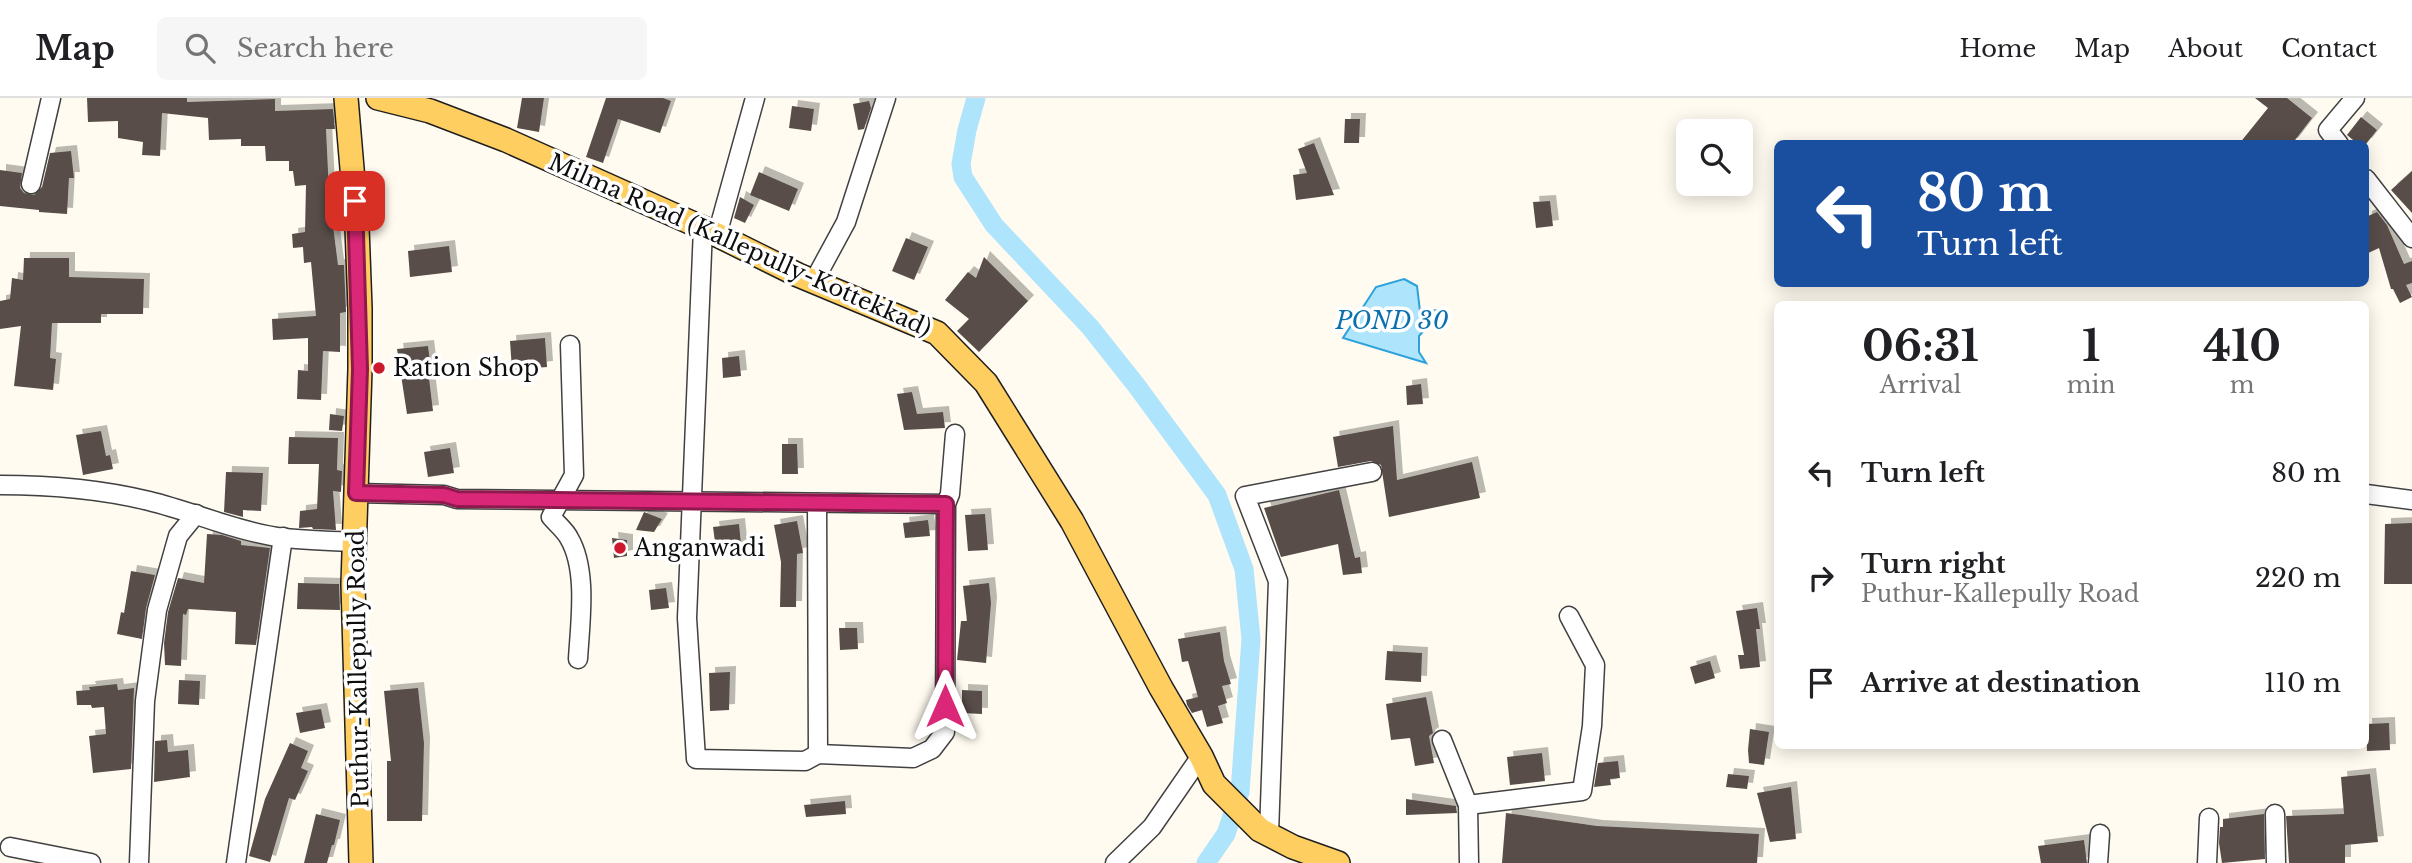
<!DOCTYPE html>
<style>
body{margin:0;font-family:"Libre Baskerville",serif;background:#f6f6f6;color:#202124;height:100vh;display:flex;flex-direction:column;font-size:26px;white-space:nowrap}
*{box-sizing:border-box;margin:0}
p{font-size:23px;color:#757577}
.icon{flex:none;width:38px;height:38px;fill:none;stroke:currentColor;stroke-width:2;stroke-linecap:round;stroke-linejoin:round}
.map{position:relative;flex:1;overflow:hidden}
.side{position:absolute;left:1774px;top:203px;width:595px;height:448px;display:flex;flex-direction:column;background:#fff;border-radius:10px;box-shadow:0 4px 18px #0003}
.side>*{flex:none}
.banner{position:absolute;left:1774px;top:42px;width:595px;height:147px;border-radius:10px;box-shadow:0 4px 18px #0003;background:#1a4fa0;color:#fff;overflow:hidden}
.buttons{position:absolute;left:1676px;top:21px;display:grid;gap:14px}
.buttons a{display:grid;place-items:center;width:77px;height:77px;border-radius:10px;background:#fff;box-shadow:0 4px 18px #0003;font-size:35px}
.pin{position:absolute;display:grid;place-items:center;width:60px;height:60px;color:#fff;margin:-30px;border-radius:14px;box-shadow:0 4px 10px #0006}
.me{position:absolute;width:77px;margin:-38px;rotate:0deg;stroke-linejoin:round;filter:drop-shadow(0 0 5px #0008)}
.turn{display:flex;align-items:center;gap:24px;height:147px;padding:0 28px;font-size:32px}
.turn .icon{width:91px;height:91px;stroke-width:2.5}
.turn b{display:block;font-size:49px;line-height:60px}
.eta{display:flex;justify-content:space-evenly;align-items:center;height:119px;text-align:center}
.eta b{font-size:42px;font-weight:800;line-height:49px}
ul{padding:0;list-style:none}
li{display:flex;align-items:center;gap:21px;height:105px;padding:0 28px}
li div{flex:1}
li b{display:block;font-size:26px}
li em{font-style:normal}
header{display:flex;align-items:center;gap:42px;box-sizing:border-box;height:98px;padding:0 35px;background:#fff;border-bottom:2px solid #e0e0e0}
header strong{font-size:33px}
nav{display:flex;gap:38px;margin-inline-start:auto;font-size:24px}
.search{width:490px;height:63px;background:#f6f6f6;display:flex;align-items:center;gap:18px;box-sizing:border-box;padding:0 24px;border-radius:10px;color:#757577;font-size:26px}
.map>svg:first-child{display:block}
</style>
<header>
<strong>Map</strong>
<div class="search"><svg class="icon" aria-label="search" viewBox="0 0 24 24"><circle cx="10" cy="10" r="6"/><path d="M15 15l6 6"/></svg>Search here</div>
<nav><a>Home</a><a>Map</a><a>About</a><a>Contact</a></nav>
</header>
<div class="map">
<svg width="2412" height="765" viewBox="0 0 2412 765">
<defs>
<filter id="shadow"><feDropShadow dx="6" dy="-6" stdDeviation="0" flood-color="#0004"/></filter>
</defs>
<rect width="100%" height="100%" fill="#fffbf0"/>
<polygon fill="#aee4fc" stroke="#2da1db" stroke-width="2" points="1404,181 1417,188 1420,213 1442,212 1419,238 1419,254 1426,265 1343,240 1376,189"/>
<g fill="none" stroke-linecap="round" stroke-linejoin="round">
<polyline stroke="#aee4fc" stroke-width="19" points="976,0 967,32 961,66 963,79 994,127 1090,229 1136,287 1217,397 1244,471 1251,541 1240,694 1226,736 1206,765"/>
</g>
<g fill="#584e49" filter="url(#shadow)">
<polygon points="87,0 187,0 187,4 275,1 275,13 333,11 335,31 326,31 329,94 340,94 342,128 333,128 338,167 344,167 346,214 340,215 340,254 323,253 321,302 297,301 298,272 308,273 308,240 273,242 272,221 316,218 311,164 304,165 303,149 293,150 292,136 305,134 306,87 295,88 293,73 289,73 289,63 266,63 265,48 241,48 241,41 209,42 208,20 162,15 160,58 142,57 143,44 118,40 118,23 88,24"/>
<polygon points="522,0 544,0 539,34 517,30"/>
<polygon points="606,0 663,0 671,3 660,35 618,21 603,65 586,59"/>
<polygon points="2255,0 2287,0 2312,20 2292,46 2239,46 2268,10"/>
<polygon points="869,3 871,10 864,31 858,32 853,6"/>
<polygon points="792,8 814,11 811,33 789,30"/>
<polygon points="2361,19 2377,32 2366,46 2358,46 2347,37"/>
<polygon points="1345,21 1360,21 1359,45 1344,45"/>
<polygon points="1314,45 1334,97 1296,102 1293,77 1307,75 1298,51"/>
<polygon points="71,53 74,80 69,80 67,116 39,114 39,112 0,108 0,72 22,75 20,90 24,95 34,97 42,89 50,55"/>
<polygon points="2412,73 2412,115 2391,92"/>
<polygon points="759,74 798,91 789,113 750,97"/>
<polygon points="740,99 754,107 745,125 734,120"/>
<polygon points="1550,103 1553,128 1536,130 1533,104"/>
<polygon points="2377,114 2387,127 2404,166 2412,163 2412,185 2406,187 2412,199 2400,205 2393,191 2391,191 2379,150 2366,156 2366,119"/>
<polygon points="906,140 928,149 914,182 892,173"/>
<polygon points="449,148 452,174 410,179 408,153"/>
<polygon points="984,159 1028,203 979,254 957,233 969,221 945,202 968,174 976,180"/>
<polygon points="24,160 69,160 69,179 144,181 143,216 101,216 101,225 52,225 50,260 56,261 53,292 14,288 21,228 0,231 0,203 10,201 12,180 23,182"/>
<polygon points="545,240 547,269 512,272 510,243"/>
<polygon points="428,248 431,271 428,272 433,313 407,316 397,251"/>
<polygon points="739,258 741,278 723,280 722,260"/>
<polygon points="1421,286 1423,306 1407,307 1406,288"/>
<polygon points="912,294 917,316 943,314 945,330 904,332 897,296"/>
<polygon points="330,316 344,318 342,333 329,332"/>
<polygon points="1393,328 1397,382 1472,364 1480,400 1389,419 1381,367 1371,363 1338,369 1333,339"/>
<polygon points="101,333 106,358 110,357 113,371 83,377 76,337"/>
<polygon points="289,339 338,340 337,372 342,373 341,394 333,393 336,432 313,431 312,429 299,430 300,413 317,411 319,366 288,366"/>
<polygon points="782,346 797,346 798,376 782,376"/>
<polygon points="450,350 454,375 428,379 424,354"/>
<polygon points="226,374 263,375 261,413 243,412 243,419 224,414"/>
<polygon points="1339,392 1355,460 1360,459 1362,475 1343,477 1338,446 1281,459 1264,410"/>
<polygon points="644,414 662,421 654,434 636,432"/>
<polygon points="985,416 988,452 968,453 965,417"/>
<polygon points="928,422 930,438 905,440 903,425"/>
<polygon points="797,423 803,455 797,456 796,509 780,509 781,464 774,427"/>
<polygon points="2412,425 2412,486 2384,486 2385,426"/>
<polygon points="739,426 742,456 717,459 713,429"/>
<polygon points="207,436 222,437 241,443 241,447 270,450 256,547 235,546 236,514 188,511 186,517 183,516 181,568 165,567 164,545 168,514 178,480 204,485"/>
<polygon points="612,440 627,442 627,458 614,460"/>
<polygon points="131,473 155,477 146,510 142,541 117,536 121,514 124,515"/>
<polygon points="298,485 339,486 340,512 297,511"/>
<polygon points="989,485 991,505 986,565 957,562 961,523 967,523 963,488"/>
<polygon points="666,490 669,510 651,512 649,492"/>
<polygon points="1757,510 1760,531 1756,531 1760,569 1740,571 1738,557 1744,557 1736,513"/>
<polygon points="839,530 857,530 858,551 840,552"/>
<polygon points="1220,534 1224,563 1231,586 1222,588 1227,605 1218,608 1223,625 1207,629 1202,612 1192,615 1187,607 1186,602 1198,599 1188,563 1182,564 1178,541"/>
<polygon points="1387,553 1422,555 1421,584 1385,582"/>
<polygon points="1710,563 1715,580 1695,586 1690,569"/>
<polygon points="730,574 729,612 710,613 709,575"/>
<polygon points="179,582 200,583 199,607 178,606"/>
<polygon points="117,586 118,592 134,590 131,671 93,675 89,638 106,636 104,609 92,610 91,607 77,607 76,593 90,592 89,589"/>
<polygon points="418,590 424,645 422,723 387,723 387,663 391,663 384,593"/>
<polygon points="962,592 982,593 982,616 962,615"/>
<polygon points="1426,599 1433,635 1429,638 1434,665 1415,668 1410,640 1391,642 1386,606"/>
<polygon points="321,611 325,630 300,635 296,615"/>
<polygon points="2389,625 2390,652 2367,653 2366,626"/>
<polygon points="1750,631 1769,634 1764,667 1749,665 1748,652"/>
<polygon points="167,642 168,654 188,652 190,679 154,684 155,643"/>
<polygon points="290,645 308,653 301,670 308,673 295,702 289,700 270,764 249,758 265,701"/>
<polygon points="1542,655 1545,683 1510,687 1507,659"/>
<polygon points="1618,663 1620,680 1610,681 1611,687 1594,689 1598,665"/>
<polygon points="1728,676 1749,678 1747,691 1726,689"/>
<polygon points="2370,676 2378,744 2345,747 2345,765 2289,765 2286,718 2344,716 2341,679"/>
<polygon points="1791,689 1796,741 1770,744 1757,695"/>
<polygon points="1406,701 1456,708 1457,715 1406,717"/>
<polygon points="845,703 846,716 806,719 804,707"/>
<polygon points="1506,715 1597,728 1759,736 1757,765 1502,765"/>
<polygon points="316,716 340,722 334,747 332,747 327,765 304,765"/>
<polygon points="2264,716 2265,761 2222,765 2219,745 2220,729 2223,729 2223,721"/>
<polygon points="2084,742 2087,765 2041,765 2038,748"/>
</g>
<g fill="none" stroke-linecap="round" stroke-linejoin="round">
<g stroke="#414141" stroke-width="21">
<g id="minor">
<polyline points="2339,46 2328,32 2355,0"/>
<polyline points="2366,81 2412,140"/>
<polyline points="31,86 51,0"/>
<polyline points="703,130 687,520 696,661 805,663 818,656 913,660 932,651 945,634 946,406 950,396 955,336"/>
<polyline points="717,137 755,0"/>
<polyline points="814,183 846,124 886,0"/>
<path d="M570 247 574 377 551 419C557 426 565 432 569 440 588 472 580 525 578 561"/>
<path d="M0 387C50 387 100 391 149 403 194 414 238 434 284 440 307 442 331 443 354 444"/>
<polyline points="356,395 444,397 457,401 946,406"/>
<polyline points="2366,396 2412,402"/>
<polyline points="817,405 818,656"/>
<polyline points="1442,642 1468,707 1469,765"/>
<polyline points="1468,707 1582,693 1592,628 1595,567 1569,518"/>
<polyline points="2275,716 2276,765"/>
<polyline points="1269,735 1278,483 1245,398 1372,374"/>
<polyline points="10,749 91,765"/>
<polyline points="139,765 145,603 157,512 178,438 196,416"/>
<polyline points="236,765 283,439"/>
<polyline points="1115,765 1152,729 1201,658"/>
<polyline points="2098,765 2100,736"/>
<polyline points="2207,765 2209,720"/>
</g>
</g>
<g stroke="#1f1f1f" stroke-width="26">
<g id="major">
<polyline points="346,0 357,129 360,210 360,271 353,486 361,765"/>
<polyline points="378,0 430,13 506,42 703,130 798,177 937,235 986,285 1072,423 1161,590 1201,658 1214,686 1260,732 1293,749 1338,765"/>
</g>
</g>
<use href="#minor" stroke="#fff" stroke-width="18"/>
<use href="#major" stroke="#ffce60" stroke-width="23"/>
</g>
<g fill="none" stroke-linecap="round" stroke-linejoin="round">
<g stroke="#8e194d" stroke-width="18">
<polyline id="route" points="355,103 360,271 356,395 444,397 457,401 946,406 945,608"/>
</g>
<use href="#route" stroke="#db2777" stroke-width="12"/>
</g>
<g fill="#cd172c" stroke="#fff" stroke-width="2.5">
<circle cx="379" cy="270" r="7"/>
<circle cx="620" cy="450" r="7"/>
</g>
<g text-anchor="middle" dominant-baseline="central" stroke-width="7" stroke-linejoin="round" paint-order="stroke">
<g font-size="23" fill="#0e0e0e" stroke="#fff">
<text transform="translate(740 147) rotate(24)">Milma Road (Kallepully-Kottekkad)</text>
<text transform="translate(358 571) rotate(-91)">Puthur-Kallepully Road</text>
</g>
<g font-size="23" fill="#0e0e0e" stroke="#fff" text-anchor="start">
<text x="393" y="270">Ration Shop</text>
<text x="634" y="450">Anganwadi</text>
</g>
<g font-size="24" font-style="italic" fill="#0a71ae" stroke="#fff">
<text x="1392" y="222">POND 30</text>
</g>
</g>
</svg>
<div class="buttons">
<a><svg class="icon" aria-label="search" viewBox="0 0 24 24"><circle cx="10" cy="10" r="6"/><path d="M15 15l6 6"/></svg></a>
</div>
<div class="pin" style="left:355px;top:103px;background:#d93025"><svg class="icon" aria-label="arrive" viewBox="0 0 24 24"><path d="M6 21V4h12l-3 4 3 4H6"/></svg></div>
<svg class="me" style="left:945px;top:608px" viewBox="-20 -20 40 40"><path d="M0-17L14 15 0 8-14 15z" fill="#db2777" stroke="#fff" stroke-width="4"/></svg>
<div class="banner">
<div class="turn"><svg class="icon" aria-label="left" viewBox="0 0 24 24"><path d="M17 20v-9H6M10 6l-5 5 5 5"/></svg><div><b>80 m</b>Turn left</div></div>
</div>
<section class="side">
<div class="eta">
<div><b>06:31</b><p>Arrival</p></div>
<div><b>1</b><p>min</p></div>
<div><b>410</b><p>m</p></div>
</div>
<ul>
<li><svg class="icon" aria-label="left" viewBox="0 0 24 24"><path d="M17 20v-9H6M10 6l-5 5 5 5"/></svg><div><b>Turn left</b></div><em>80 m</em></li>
<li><svg class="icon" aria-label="right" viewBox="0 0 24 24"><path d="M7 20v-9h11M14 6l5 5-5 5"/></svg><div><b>Turn right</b><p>Puthur-Kallepully Road</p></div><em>220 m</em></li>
<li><svg class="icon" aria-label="arrive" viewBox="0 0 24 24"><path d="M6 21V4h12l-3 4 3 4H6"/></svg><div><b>Arrive at destination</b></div><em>110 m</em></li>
</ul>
</section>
</div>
